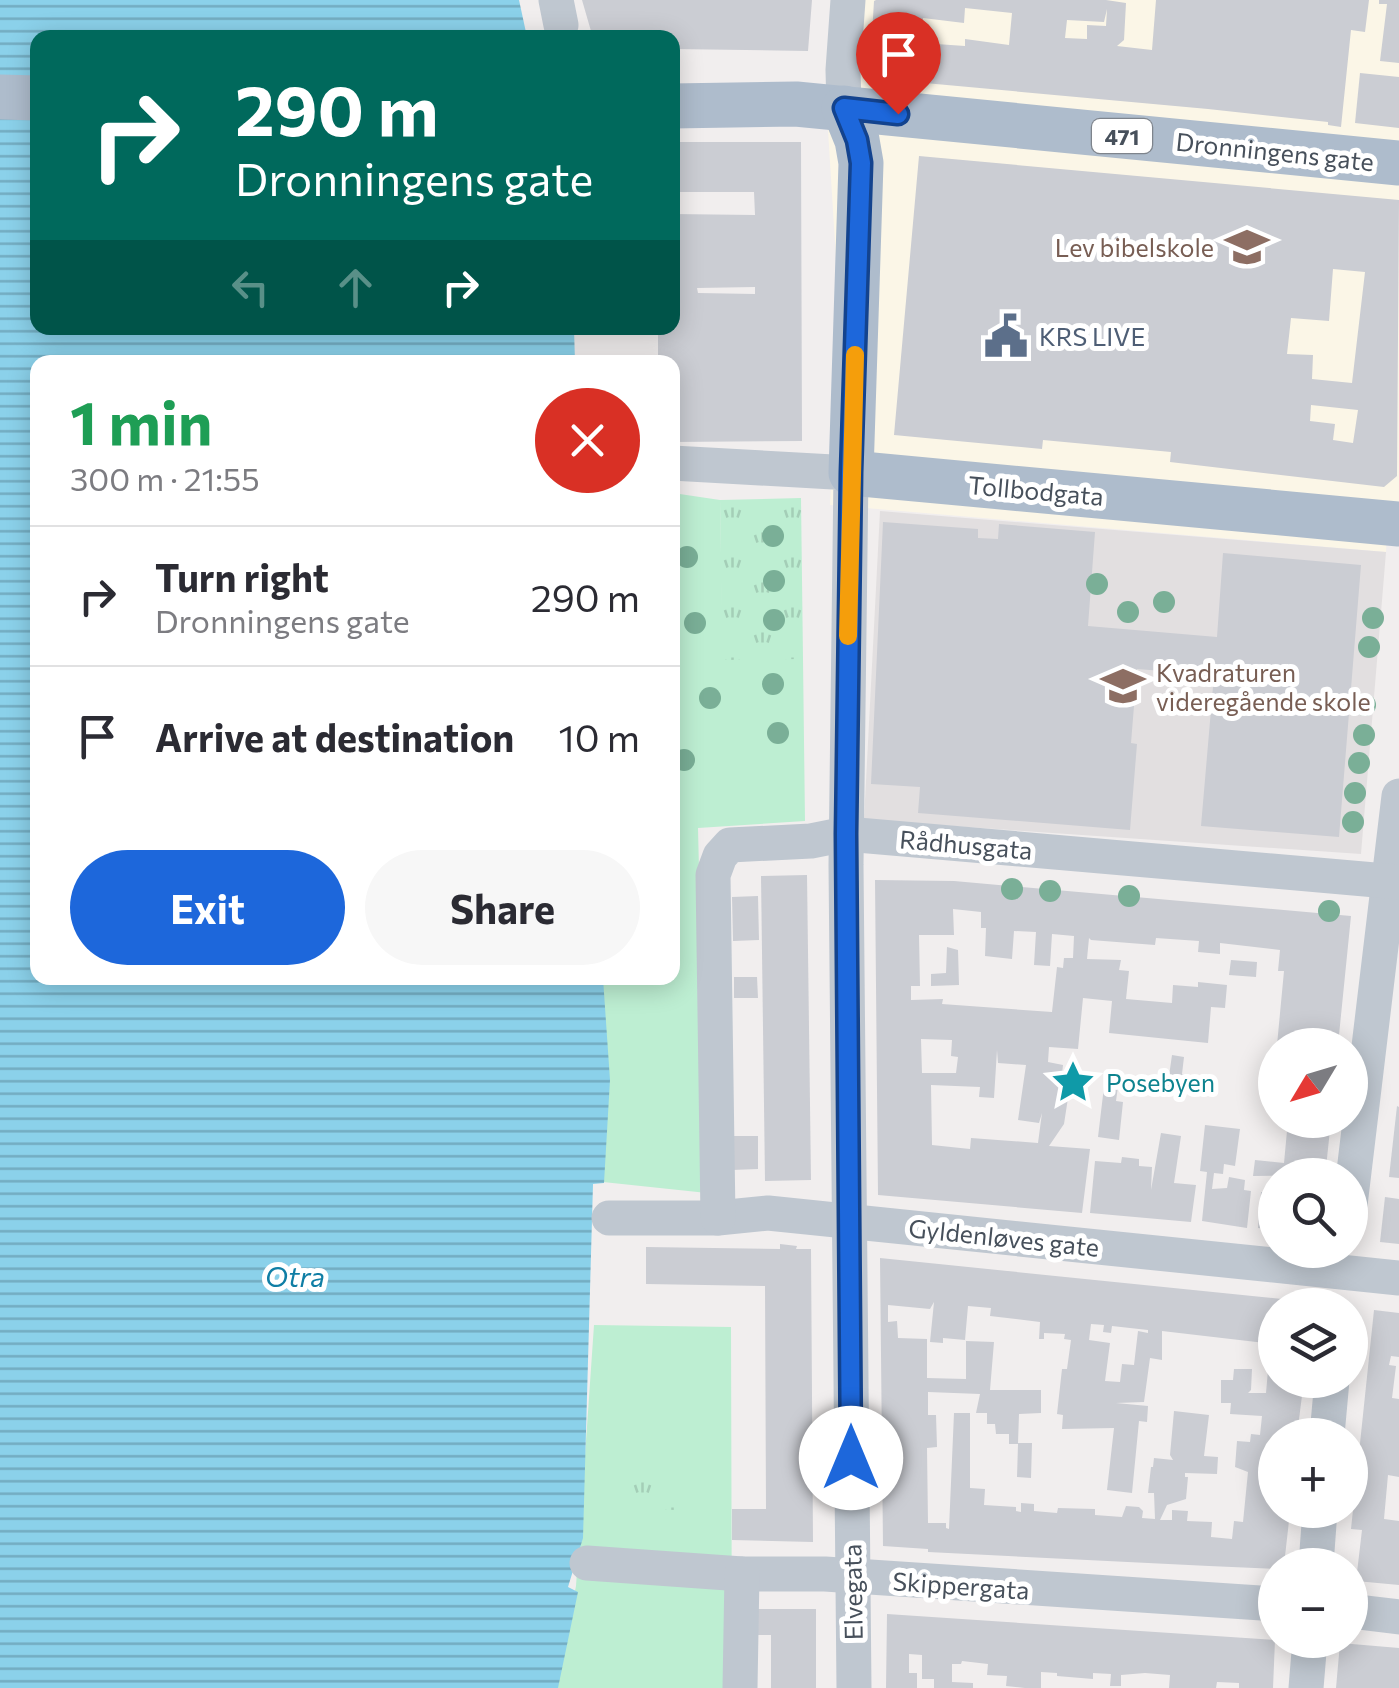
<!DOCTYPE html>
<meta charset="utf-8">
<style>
body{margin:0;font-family:Commissioner,sans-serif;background:#f7f7f7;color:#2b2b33;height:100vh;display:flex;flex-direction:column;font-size:38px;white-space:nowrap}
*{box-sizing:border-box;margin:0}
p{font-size:32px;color:#7c7c81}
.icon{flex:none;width:55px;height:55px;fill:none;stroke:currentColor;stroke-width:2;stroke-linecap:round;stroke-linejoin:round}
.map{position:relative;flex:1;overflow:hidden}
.side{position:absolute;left:30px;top:355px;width:650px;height:630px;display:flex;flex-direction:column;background:#fff;border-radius:20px;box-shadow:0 5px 25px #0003}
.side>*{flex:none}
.top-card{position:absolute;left:30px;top:30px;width:650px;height:305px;border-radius:20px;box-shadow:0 5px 25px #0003;background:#00695c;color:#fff;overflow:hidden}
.needle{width:65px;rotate:232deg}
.buttons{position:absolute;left:1258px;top:1028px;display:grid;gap:20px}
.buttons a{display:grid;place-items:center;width:110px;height:110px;border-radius:50%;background:#fff;box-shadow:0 5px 25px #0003;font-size:50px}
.pin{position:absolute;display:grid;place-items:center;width:85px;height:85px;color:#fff;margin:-102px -42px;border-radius:50% 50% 50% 0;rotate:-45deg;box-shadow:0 0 10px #0007}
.pin .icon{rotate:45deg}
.me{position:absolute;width:110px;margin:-55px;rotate:0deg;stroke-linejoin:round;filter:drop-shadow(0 0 8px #0008)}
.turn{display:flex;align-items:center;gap:35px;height:210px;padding:0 40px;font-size:45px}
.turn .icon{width:130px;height:130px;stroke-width:2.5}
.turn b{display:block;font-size:70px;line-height:85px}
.lanes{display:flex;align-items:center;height:95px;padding:0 40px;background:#0003;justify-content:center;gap:50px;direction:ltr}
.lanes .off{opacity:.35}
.round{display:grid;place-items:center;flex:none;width:105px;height:105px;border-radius:52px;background:#f7f7f7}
.headline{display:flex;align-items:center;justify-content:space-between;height:170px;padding:0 40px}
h1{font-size:60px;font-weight:700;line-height:75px;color:#1e9e55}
.button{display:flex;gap:20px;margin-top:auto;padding:20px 40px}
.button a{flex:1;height:115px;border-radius:60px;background:#1d67db;color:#fff;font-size:40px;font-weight:700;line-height:115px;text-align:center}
.button a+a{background:#f7f7f7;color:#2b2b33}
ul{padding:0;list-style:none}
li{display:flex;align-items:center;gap:30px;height:140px;padding:0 40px;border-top:2px solid #e1e1e2}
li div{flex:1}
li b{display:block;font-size:38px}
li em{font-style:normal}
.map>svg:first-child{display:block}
</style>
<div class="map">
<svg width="1399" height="1688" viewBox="0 0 1399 1688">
<defs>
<pattern id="park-tufts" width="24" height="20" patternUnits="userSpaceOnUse" patternTransform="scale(2.5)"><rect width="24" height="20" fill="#bdeed2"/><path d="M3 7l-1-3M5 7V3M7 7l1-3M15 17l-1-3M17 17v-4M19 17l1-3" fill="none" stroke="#a4ceb7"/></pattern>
<pattern id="water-rules" width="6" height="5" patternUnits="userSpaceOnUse" patternTransform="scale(2.5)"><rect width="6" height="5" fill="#8bd1ea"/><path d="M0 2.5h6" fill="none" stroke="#73acc1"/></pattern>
</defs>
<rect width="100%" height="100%" fill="#f1eeee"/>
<polygon fill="#fbf6e7" points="832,0 1399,0 1399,503 1389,503 1386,552 830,505 839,307 828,130"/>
<polygon fill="#e2dfe0" points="880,511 1386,552 1361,854 864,820"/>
<g fill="#bdeed2">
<polygon points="673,493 720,500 723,659 803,659 805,821 698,828 707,1193 603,1182 601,978 672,978"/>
<polygon points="594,1325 731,1327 732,1688 555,1688 576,1586"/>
</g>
<g fill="url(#park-tufts)">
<polygon points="801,498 803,659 722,660 720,500"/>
<polygon points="618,1479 674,1482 682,1498 680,1506 675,1510 629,1508 619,1498"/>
</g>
<polygon fill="url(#water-rules)" points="0,0 519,0 527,37 38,38 38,328 574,328 575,362 38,362 38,978 603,978 610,1080 604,1183 593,1184 583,1538 568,1587 578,1592 558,1688 0,1688"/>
<g fill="#cbcdd3" fill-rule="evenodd">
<polygon points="582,0 812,0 808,51 672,49 672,38 593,38"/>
<path d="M1106 0 1126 3 1124 40 1117 46 1152 50 1156 0H1369L1365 32 1351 30 1341 127 1328 125V122L1208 109 881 79 870 67 874 1 876 0ZM965 8 1012 13 1009 45 965 39V46L922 43 923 18 964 23ZM1107 9 1106 26 1087 25V39L1065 38 1067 20 1104 22Z"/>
<polygon points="1379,0 1399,0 1399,63 1380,61 1387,4 1379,4"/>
<polygon points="1360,73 1399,77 1399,128 1355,123"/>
<path d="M672 142H801L802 441 672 442V362H649V359H658V328H672V214L755 215 754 192H672ZM755 287V294L698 293 697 288Z"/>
<path d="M919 156 1399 200 1397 476 1384 487 1170 462 1171 452 1043 440 1042 449 894 435ZM1333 269 1365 272 1352 383 1312 379 1313 355 1287 354 1291 318 1329 321ZM1311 405 1358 410 1353 443 1333 440 1335 424 1310 421Z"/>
<polygon points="883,522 978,529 978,538 998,539 999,524 1095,532 1088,626 1217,637 1223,553 1361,565 1339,837 1201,826 1214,675 1137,669 1131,743 1137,744 1130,830 918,813 920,787 871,784"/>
<polygon points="807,875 811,1180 765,1181 761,876"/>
<path d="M875 880 954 881 1351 916 1338 1045H1277L1284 971H1278L1280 950 1220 943V954L1198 952 1199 941 1156 938 1155 945 1091 940 1089 938 1087 959 1121 960 1119 970 1129 971 1126 999 1172 1003 1173 985 1198 987V982L1227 985 1225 1008 1211 1007 1208 1043 1109 1033 1112 1001 1083 998 1078 1049 1049 1047 1048 1062 1063 1065 1060 1092 1068 1098 1064 1124 1049 1146 1090 1149 1082 1213 878 1195ZM953 909 981 912V928H986L985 956 1012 959 1014 931 1036 932 1034 965 1050 966 1052 934 1074 936 1073 958H1064L1063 968 1057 967 1052 1012 942 1004 943 999 911 1000V986H920L919 935H954ZM921 1039 952 1040 951 1056 958 1057 956 1073H922ZM997 1050 998 1063 1026 1065 1018 1120 1039 1123 1042 1113 1038 1143 971 1138 970 1149 932 1145 931 1085 980 1087 979 1097 994 1098Z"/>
<polygon points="758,896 759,940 733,941 732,897"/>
<polygon points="947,947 958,950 959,985 931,986 931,974 946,973"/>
<polygon points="1231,960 1257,962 1256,977 1229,975"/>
<polygon points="734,977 757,977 758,998 734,998"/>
<polygon points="1172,1055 1184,1057 1182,1074 1194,1076 1192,1093 1167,1090"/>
<polygon points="1106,1070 1120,1072 1116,1101 1123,1102 1119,1140 1098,1137"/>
<polygon points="1397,1106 1399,1107 1399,1178 1389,1177"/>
<polygon points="1288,1120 1331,1120 1326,1168 1323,1168 1323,1175 1253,1176 1255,1160 1284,1163"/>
<polygon points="1205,1125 1240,1129 1235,1166 1224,1164 1223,1174 1214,1173 1212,1189 1227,1188 1229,1177 1245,1180 1244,1190 1251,1191 1247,1228 1202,1221 1207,1172 1200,1171"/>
<polygon points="1161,1133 1181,1136 1174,1183 1196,1185 1191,1222 1090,1213 1095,1161 1121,1163 1122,1157 1139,1159 1139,1166 1152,1167 1151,1190"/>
<polygon points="731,1136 758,1136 758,1169 732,1170"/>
<polygon points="1261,1192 1275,1193 1275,1230 1258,1228"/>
<polygon points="1385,1197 1399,1199 1399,1244 1380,1242"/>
<polygon points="780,1244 797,1246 796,1249 811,1249 813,1542 732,1540 732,1509 766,1509 765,1286 646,1284 646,1247 780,1249"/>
<path d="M880 1258 1311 1302V1305H1275V1362L1263 1361 1265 1343 1162 1331V1360L1150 1358 1144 1402 1116 1403 1148 1406 1147 1422 1139 1421 1132 1493 1107 1490 1114 1428 1062 1429 1063 1415 1057 1414 1062 1369H1067L1071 1340 1064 1339 1065 1334 1044 1333V1339H1039L1040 1322 990 1316 991 1308 968 1306 965 1340 943 1338V1343L930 1342 934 1302 930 1309 888 1305V1322L897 1321 898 1338 927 1339V1378L966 1379V1341L994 1342 990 1390H1041V1413L1019 1414 1018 1443H1032L1031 1478 1017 1477 1018 1444H1009V1434H996L995 1424H987V1413H976L980 1394 928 1392V1415H936L937 1447 927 1448 928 1523H946V1528L949 1529 954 1413H970V1488L985 1489 984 1505 1016 1507V1511L1021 1512V1503L1034 1504V1511L1057 1513 1058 1508 1095 1509V1515L1122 1517 1126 1506 1139 1507 1143 1511 1142 1518 1155 1519 1154 1493H1148L1151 1467H1153L1154 1458 1173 1460 1170 1455 1174 1411 1209 1415 1204 1456 1218 1457 1217 1474 1185 1473V1477H1188L1186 1499 1167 1505 1160 1520H1172V1510L1188 1511 1187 1521 1212 1522 1211 1537 1232 1539 1234 1521 1243 1522 1248 1472 1235 1467 1237 1441 1250 1442 1251 1434 1260 1435 1262 1416 1230 1414 1231 1403H1221V1380H1233L1234 1369H1252L1251 1390 1248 1393H1266L1268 1370 1275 1371V1380H1304L1297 1435H1275V1510L1290 1512 1284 1565H1275V1569L1209 1566 928 1552V1549L883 1546ZM1091 1324 1104 1325 1103 1332 1111 1333 1112 1326 1148 1330V1333L1138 1331 1134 1365 1122 1364 1120 1382 1105 1381 1110 1343 1089 1340Z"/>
<polygon points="1374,1310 1399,1313 1399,1357 1391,1356 1389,1365 1396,1366 1392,1398 1399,1399 1399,1477 1388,1475 1384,1519 1399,1521 1399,1585 1356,1581 1362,1530 1351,1529"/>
<polygon points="756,1609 816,1609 816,1688 771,1688 771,1635 756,1635"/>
<polygon points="887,1614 1275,1640 1273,1688 1239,1688 1239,1683 1217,1682 1216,1688 1169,1688 1170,1675 1145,1673 1121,1675 1121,1686 1110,1686 1111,1674 1093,1673 1093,1679 1057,1676 1057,1673 1041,1672 1041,1688 1025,1688 1006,1686 1007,1676 987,1675 988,1664 962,1661 961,1664 952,1664 952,1682 973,1683 973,1688 934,1688 934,1679 922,1679 922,1655 909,1654 909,1673 917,1673 917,1688 886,1688"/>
<polygon points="1340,1643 1399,1648 1399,1688 1336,1688"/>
</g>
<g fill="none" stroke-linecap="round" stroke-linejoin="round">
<g stroke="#bfc7d0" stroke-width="35">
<polyline points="556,0 561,25"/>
<polyline points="844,108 843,70 848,0"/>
<polyline points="672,463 851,473 846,865 854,1688"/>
<polyline points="1350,1205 1399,796"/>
<polyline points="609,1218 718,1218 768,1213 1399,1278"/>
<polyline points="718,1218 713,875 720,856 730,845 811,841 846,834 1399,882"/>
<polyline points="1327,1435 1332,1380"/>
<polyline points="587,1563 742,1574 825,1574 1275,1604"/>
<polyline points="1316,1565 1320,1510"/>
<polyline points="1350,1611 1399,1617"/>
<polyline points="740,1688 742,1574"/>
<polyline points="1306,1688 1310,1640"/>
</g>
<g stroke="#aebccc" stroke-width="45">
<polyline points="0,97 38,98"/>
<polyline points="672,106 796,104 1399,163"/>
<polyline points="844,108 857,140 861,163 851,473 1399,524"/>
</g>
</g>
<g fill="#7aaf97">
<circle cx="773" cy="536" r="11"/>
<circle cx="687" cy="557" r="11"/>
<circle cx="774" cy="581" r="11"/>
<circle cx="1097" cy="584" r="11"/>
<circle cx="1164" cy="602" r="11"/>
<circle cx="1128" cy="612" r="11"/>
<circle cx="1373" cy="618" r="11"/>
<circle cx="774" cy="620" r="11"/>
<circle cx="695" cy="623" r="11"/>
<circle cx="1369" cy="647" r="11"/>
<circle cx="773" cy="684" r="11"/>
<circle cx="710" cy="698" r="11"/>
<circle cx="1365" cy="705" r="11"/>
<circle cx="778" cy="733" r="11"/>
<circle cx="1364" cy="735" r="11"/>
<circle cx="684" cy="760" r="11"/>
<circle cx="1359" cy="763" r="11"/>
<circle cx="1355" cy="793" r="11"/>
<circle cx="1353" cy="822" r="11"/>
<circle cx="1012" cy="889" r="11"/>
<circle cx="1050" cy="891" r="11"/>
<circle cx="1129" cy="896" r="11"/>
<circle cx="1329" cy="911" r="11"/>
</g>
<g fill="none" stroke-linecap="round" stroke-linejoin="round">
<g stroke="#13438e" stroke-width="25">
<polyline id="route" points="851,1458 846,834 851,472 861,163 857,140 844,108 898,114"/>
</g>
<use href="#route" stroke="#1d67db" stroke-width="18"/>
<polyline stroke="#f59e0b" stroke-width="18" points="848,636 855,355"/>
</g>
<defs>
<g id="school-bare" transform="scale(3.45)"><path d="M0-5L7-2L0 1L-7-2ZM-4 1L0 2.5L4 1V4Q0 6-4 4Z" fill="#8d6e63" stroke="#fff" stroke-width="2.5" paint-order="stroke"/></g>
<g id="civic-bare" transform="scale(3.45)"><path d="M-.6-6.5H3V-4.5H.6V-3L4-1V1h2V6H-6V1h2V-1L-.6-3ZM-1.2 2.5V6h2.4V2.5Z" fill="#5c6f8a" stroke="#fff" stroke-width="2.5" paint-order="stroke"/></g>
<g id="sight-bare" transform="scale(3.45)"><path d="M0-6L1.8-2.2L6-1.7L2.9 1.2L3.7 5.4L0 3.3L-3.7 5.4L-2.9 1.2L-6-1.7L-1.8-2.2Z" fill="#0f9aa8" stroke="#fff" stroke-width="2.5" paint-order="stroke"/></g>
</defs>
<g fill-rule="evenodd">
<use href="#school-bare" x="1247" y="247"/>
<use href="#civic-bare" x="1006" y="336"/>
<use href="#school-bare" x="1123" y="686"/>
<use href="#sight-bare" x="1073" y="1082"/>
</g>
<g text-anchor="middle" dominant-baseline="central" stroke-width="10" stroke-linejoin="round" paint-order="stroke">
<rect fill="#fff" stroke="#7e848c" stroke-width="2.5" x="1092" y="119" width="60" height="34" rx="8"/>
<g font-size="22" font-weight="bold" fill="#47505b">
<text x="1122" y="136">471</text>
</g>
<g font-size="25" fill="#47505b" stroke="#fff">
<text transform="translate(1275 151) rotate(6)">Dronningens gate</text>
<text transform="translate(1036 490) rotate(5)">Tollbodgata</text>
<text transform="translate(966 844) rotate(5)">Rådhusgata</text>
<text transform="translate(1004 1237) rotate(6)">Gyldenløves gate</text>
<text transform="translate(961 1585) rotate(4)">Skippergata</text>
<text transform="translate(852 1592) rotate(-91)">Elvegata</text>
</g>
<g font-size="25" fill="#785e54" stroke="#fff" text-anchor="end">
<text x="1214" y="247">Lev bibelskole</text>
<text x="1156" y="672" text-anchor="start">Kvadraturen<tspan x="1156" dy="29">videregående skole</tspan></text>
</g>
<g font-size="25" fill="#4e5e75" stroke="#fff" text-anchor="start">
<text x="1039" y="336">KRS LIVE</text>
</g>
<g font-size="25" fill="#0d838f" stroke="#fff" text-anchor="start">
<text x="1106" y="1082">Posebyen</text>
</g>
<g font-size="28" font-style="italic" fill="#0f7ea5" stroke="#fff">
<text x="295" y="1276">Otra</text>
</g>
</g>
</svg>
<div class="buttons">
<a><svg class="needle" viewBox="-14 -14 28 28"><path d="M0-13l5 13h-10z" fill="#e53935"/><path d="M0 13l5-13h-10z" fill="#7c7c81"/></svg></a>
<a><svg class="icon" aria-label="search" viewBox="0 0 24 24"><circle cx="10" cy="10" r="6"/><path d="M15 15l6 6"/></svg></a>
<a><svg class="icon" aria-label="layers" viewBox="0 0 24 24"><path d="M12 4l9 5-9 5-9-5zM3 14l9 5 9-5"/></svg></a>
<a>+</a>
<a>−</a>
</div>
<div class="pin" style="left:898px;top:114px;background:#d93025"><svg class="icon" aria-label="arrive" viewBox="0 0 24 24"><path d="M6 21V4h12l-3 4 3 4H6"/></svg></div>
<svg class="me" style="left:851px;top:1458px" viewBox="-20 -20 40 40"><circle r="19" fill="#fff"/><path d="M0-13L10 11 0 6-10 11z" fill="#1d67db"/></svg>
<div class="top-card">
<div class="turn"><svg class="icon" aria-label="right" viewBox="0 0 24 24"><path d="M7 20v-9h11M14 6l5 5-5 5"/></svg><div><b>290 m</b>Dronningens gate</div></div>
<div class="lanes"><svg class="icon off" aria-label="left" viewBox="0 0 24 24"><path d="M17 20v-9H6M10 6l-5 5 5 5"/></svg><svg class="icon off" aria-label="ahead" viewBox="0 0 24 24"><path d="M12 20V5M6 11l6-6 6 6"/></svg><svg class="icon" aria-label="right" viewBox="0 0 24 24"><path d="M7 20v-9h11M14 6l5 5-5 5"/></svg></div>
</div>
<section class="side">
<div class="headline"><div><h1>1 min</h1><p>300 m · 21:55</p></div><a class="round" style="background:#d93025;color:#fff"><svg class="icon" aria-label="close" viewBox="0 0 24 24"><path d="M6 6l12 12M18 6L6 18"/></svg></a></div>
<ul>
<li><svg class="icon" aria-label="right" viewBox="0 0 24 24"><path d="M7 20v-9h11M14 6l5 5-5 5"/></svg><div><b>Turn right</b><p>Dronningens gate</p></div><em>290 m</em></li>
<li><svg class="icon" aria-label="arrive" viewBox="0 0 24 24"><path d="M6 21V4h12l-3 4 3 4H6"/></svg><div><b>Arrive at destination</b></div><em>10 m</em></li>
</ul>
<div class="button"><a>Exit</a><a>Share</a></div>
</section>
</div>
